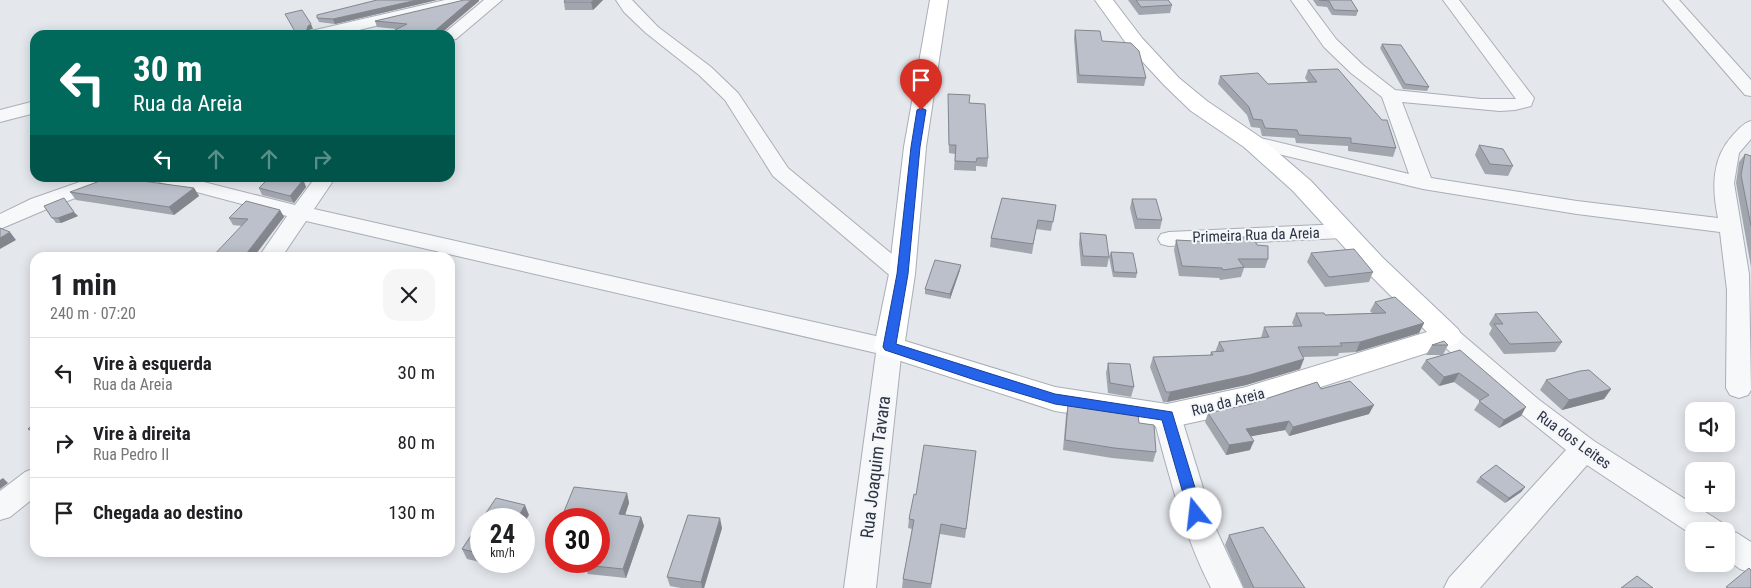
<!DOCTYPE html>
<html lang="pt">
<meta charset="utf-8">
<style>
body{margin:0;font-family:"Roboto Condensed",sans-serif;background:#f6f6f6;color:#202124;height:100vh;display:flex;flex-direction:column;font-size:19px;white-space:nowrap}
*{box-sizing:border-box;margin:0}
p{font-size:16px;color:#757577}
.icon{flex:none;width:28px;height:28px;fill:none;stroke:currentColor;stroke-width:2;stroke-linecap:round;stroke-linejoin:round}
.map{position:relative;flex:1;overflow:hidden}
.panel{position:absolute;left:30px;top:252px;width:425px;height:305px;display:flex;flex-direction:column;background:#fff;border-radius:15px;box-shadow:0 2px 12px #0003}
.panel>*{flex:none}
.banner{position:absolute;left:30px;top:30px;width:425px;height:152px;border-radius:15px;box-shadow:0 2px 12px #0003;background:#00695c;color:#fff;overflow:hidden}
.tools{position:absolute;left:1685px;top:402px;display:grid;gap:10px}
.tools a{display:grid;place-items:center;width:50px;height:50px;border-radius:10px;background:#fff;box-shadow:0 2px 12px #0003;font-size:25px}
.speed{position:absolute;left:470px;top:508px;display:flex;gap:10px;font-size:25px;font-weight:700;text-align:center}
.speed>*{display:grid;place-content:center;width:65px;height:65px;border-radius:50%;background:#fff;box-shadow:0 2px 12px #0003;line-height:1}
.speed small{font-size:12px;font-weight:400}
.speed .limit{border:8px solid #d22;background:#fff;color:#111}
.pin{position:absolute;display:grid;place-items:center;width:42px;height:42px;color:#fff;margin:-51px -21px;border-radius:50% 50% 50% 0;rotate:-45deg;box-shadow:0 0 5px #0007}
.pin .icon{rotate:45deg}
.me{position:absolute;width:55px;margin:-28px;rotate:344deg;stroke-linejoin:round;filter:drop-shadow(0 0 4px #0008)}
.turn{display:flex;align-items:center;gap:18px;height:105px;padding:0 20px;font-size:22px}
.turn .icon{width:65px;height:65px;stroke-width:2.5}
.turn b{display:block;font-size:35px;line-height:42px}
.lanes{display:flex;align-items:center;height:48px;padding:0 20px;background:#0003;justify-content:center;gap:25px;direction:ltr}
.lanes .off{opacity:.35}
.round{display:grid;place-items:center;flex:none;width:52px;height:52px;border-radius:15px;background:#f6f6f6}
.head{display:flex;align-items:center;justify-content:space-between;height:85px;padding:0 20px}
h1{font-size:30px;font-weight:700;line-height:38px}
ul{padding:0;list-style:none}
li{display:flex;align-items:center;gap:15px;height:70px;padding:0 20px;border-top:1px solid #e0e0e0}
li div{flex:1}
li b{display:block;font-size:19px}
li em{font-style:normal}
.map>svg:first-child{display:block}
</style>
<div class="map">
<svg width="1751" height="588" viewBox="0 0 1751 588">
<rect width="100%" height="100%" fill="#e4e7ec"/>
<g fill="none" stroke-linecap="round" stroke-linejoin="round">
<g stroke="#a9aeb7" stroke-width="2">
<g id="street">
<polygon points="445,0 473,0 471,3 338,35 309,35 311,31"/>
<polygon points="484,0 502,0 456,39 450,40 450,35 442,35"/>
<polygon points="616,0 632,0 658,27 711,67 738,93 788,168 910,269 914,274 910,279 902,282 894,279 773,176 725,100 699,75 646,33 624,12"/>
<path d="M1291 0H1307L1336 39 1363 65 1395 90 1481 99H1516L1443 0H1459L1534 98 1531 106 1515 110 1500 111 1402 102 1431 178 1577 201 1718 218C1712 188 1711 159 1733 135 1739 129 1743 123 1751 121V139L1739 153 1734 183 1749 274 1751 390 1748 395 1739 398 1730 395 1726 388 1727 290 1720 232 1577 214 1423 189 1245 146 1242 142 1245 138 1252 136 1409 174 1382 97 1351 73 1324 47Z"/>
<polygon points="1663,0 1679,0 1751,80 1751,96 1745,95"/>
<polygon points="35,101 35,113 0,122 0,110"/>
<polygon points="91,178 119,178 116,182 47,209 0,229 0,214 31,199"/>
<polygon points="156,178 188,178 295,205 315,178 335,178 314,209 898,341 902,347 876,588 844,588 876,353 306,221 281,258 258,258 287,216 159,182"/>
<polygon points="1343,224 1351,226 1354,231 1351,236 1343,238 1169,246 1161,244 1158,239 1161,234 1169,232"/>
<polygon points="1448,327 1457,330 1538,399 1594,441 1721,522 1724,529 1737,533 1751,542 1751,573 1740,569 1726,559 1726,531 1694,531 1694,536 1587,465 1480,588 1444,588 1449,578 1566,450 1520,413 1439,342 1436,336 1439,330"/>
<path d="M1167 406 1177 409 1181 416 1215 527 1243 588H1211C1183 534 1169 474 1153 416L1157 409Z"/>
<polygon points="35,468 35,497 10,517 0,520 0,491 25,472"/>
</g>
</g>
<g stroke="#a9aeb7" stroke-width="2">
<polygon id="secondary" points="930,0 948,0 926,147 915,274 905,341 1055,387 1167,404 1246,387 1427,332 1365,270 1293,191 1244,147 1191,111 1165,86 1128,46 1095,0 1113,0 1142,38 1179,78 1207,101 1260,137 1311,181 1383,258 1458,329 1462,336 1458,343 1246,411 1167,428 1055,411 879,354 874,347 889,274 904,147"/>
</g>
<use href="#street" fill="#f7f8fa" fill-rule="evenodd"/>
<use href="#secondary" fill="#fff" fill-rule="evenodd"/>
</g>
<g fill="#a1a5ae">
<polygon points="377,0 437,0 335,24 319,22 317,18"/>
<polygon points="565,0 603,0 593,10 565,10 564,2"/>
<polygon points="1128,0 1168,0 1172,5 1170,13 1139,15"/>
<polygon points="1313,0 1351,0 1358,11 1356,16 1332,15 1327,7 1317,6"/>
<polygon points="479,1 439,35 385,35 397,29 377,27 375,21"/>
<polygon points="1075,30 1102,41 1146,78 1144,86 1077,83 1074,38"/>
<polygon points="1382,44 1429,87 1427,91 1403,89 1380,48"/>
<polygon points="1308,70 1396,148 1393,157 1348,151 1348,146 1296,143 1295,138 1262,136 1260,128 1251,127 1247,115 1218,84 1220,76 1268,84 1308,82 1305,78"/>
<polygon points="948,94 969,103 988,158 987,167 976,166 976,171 954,170 955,154 949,153"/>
<polygon points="1479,145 1513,166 1508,176 1485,174 1475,155"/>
<polygon points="1745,154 1751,156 1751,267 1736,183 1739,162"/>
<polygon points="304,182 306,187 294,203 262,195 259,188"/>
<polygon points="194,188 199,196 174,215 76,200 70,192"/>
<polygon points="1132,199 1162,220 1160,229 1135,229 1130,208"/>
<polygon points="1056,205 1051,231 1036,229 1032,254 990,247 991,238"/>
<polygon points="44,206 78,216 61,223 56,223"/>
<polygon points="280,210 284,217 242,226 233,225 229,218"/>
<polygon points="1080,233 1109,257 1107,267 1081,266 1079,243"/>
<polygon points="1228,237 1257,245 1268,259 1265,268 1244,268 1241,277 1220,280 1219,278 1179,276 1174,250 1176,240 1226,243"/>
<polygon points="1111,252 1137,273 1136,278 1113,277 1109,257"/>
<polygon points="1311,253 1373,272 1369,282 1325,287 1307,262"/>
<polygon points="960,270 950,299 925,294 925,289"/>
<polygon points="1375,302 1424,323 1419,333 1356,352 1339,353 1338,356 1303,357 1300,369 1246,385 1167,402 1163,402 1150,367 1153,357 1210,355 1211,352 1215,352 1219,342 1261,338 1264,327 1294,326 1292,323 1296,313 1325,315 1372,313 1370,311"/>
<polygon points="1495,314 1562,342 1555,352 1504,354 1489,334 1492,328 1489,324"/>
<polygon points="1432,345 1448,345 1443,355 1426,355"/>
<polygon points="1460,350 1521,416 1499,428 1474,410 1480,401 1454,382 1439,386 1421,368 1426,360"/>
<polygon points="1108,363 1134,387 1131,397 1108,393 1106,373"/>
<polygon points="1546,380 1611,389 1604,399 1562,410 1540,390"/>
<polygon points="1321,389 1369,414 1289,436 1285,430 1251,436 1250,450 1226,455 1205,422 1208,413"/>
<polygon points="1068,405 1139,423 1156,452 1153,462 1112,458 1063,450 1066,415"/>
<polygon points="35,422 35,436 28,429"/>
<polygon points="976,451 965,538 940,534 931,588 902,588 903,579 912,529 908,528 909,519 916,495"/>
<polygon points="1480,477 1525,487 1521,492 1505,503 1476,482"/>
<polygon points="627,493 629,503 625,515 641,517 644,526 626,578 588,574 584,565"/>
<polygon points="481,521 481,561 500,561 497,566 467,559 462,549"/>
<polygon points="722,528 704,588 681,588 670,586 667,577"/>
<polygon points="556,530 556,558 552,558 549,548"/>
<polygon points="1229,535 1305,588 1244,588 1225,545"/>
</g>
<g fill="#83868d">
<polygon points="417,0 437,0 335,24 333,19"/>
<polygon points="471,0 479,0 479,1 439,35 430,35"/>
<polygon points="594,0 603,0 593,10 591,2"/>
<polygon points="311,24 313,29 309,30 308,35 306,32 308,26"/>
<polygon points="299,178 308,178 304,182 306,187 294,203 290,196 297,179"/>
<polygon points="194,188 199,196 174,215 169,207"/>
<polygon points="280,210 284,217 253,258 243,258"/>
<polygon points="74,212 78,216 61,223 58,218"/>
<polygon points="10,232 16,240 0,249 0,238"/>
<polygon points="961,265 960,270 950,299 950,294"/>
<polygon points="1424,323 1419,333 1356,352 1360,342"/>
<polygon points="1304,359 1300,369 1246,385 1167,402 1170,392"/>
<polygon points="1459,373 1454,382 1439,386 1444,377"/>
<polygon points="1611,389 1604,399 1562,410 1569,400"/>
<polygon points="1374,405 1369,414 1289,436 1293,427"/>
<polygon points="1526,407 1521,416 1499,428 1504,420"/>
<polygon points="1289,421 1285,430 1242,438 1246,429"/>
<polygon points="1254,441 1250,450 1226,455 1229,445"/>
<polygon points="3,478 8,483 0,489 0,480"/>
<polygon points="1525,487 1521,492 1505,503 1509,498"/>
<polygon points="627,493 629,503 622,524 619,514"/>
<polygon points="525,505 529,515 524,523 524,519 517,519"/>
<polygon points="641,517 644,526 626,578 623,569"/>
<polygon points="720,518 722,528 704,588 702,588 701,582"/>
<polygon points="495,561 500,561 497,566"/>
</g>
<g fill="#bbc0ca" stroke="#83868d">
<polygon points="377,0 417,0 333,19 317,18 317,15"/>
<polygon points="464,0 471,0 430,35 385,35 407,24 375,21"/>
<polygon points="565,0 594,0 591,2 564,2"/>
<polygon points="1136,0 1168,0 1172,5 1141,7"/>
<polygon points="1319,0 1351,0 1358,11 1334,10 1329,1"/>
<polygon points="302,10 311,24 308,26 306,32 316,33 318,35 297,35 285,14"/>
<polygon points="1075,30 1100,31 1102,41 1131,43 1139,51 1146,78 1079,75"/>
<polygon points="1382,44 1401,45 1429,87 1405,84"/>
<polygon points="1338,69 1382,120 1387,120 1396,148 1351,143 1351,138 1299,135 1297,130 1265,128 1262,120 1253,119 1249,107 1220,76 1258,73 1268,84 1317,82 1308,70"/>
<polygon points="948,94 970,95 969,103 985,104 988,158 977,158 976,162 955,161 956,145 949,145"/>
<polygon points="1479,145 1503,149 1513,166 1490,164"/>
<polygon points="1745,154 1751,156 1751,226 1741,175"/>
<polygon points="108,178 120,178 194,188 169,207 70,192"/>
<polygon points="269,178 299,178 297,179 303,180 290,196 259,188"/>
<polygon points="64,198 74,212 58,218 52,218 44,206"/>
<polygon points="1002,198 1056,205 1053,222 1038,220 1033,244 991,238"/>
<polygon points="1132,199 1156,199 1162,220 1137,219"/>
<polygon points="246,201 280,210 243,258 211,258 248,219 229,218"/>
<polygon points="0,228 10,232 0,238"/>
<polygon points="1080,233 1106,235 1109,257 1083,256"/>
<polygon points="1228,237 1253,237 1257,245 1268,246 1268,259 1238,259 1244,267 1223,270 1222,268 1182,266 1176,240 1231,243"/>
<polygon points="1354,249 1373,272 1329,277 1311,253"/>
<polygon points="1111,252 1133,253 1137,273 1114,272"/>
<polygon points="935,260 961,265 950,294 925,289"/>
<polygon points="1395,297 1424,323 1360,342 1340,343 1342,346 1298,347 1304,359 1249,375 1170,392 1166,392 1153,357 1213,355 1211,352 1224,351 1219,342 1269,337 1264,327 1302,326 1296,313 1324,313 1325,315 1386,313 1375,302"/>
<polygon points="1537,312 1562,342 1510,344 1494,324 1503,324 1495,314"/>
<polygon points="1444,341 1448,345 1432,345"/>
<polygon points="1460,350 1526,407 1504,420 1479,401 1489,395 1459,373 1444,377 1426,360"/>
<polygon points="1108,363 1130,364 1134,387 1110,383"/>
<polygon points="1589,370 1611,389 1569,400 1546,380 1580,371"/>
<polygon points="1350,381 1374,405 1293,427 1289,421 1246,429 1254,441 1229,445 1208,413 1250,404 1317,382 1321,389"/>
<polygon points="1068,405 1138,415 1139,423 1154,425 1156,452 1114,448 1065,440"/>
<polygon points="35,422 35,430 28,429"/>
<polygon points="924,445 976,451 966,529 941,524 931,584 903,579 914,520 909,519 914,494 916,495"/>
<polygon points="1496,465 1525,487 1509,498 1480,477"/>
<polygon points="574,487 627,493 619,514 641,517 623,569 584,565 586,561 599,561 599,519 561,519"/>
<polygon points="496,498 525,505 517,519 482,519"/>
<polygon points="688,515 720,518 701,582 667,577"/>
<polygon points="481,521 481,554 462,549"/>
<polygon points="1263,527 1305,588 1254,588 1229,535"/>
<polygon points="556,530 556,549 549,548"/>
<polygon points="1749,568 1751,570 1751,588 1728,588 1726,587"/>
<polygon points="1637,576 1653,588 1621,588"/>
</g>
<polygon fill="#2563eb" stroke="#184099" points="921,108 926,110 920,147 908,274 896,344 1055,394 1172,412 1203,514 1201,518 1196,520 1191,518 1189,514 1162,420 1055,404 975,380 885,350 883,347 897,274 911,147 917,110"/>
<g text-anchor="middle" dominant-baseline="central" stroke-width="4" stroke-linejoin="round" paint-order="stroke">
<g font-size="15" fill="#2b3445" stroke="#f4f6f9">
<text transform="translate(1256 235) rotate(-2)">Primeira Rua da Areia</text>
<text transform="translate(1228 402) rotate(-14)">Rua da Areia</text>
<text transform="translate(1574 440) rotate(36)">Rua dos Leites</text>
</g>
<g font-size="18" fill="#2b3445" stroke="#f4f6f9">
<text transform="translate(875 467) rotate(-83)">Rua Joaquim Tavara</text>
</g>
</g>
</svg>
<div class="tools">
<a><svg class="icon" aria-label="sound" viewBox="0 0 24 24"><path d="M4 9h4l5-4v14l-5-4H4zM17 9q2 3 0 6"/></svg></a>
<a>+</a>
<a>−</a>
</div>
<div class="speed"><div>24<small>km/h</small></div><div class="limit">30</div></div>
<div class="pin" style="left:921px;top:110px;background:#d93025"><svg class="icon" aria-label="arrive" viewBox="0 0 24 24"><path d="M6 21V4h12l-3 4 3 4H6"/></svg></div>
<svg class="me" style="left:1196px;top:514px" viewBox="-20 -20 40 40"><circle r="19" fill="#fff"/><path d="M0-13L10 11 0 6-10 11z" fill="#2563eb"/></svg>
<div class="banner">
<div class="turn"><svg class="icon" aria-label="left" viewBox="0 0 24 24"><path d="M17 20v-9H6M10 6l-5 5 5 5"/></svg><div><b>30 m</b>Rua da Areia</div></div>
<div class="lanes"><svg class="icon" aria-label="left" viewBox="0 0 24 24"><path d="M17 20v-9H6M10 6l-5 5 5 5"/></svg><svg class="icon off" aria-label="ahead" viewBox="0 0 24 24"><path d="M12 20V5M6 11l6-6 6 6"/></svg><svg class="icon off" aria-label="ahead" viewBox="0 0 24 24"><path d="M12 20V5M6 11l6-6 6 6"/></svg><svg class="icon off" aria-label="right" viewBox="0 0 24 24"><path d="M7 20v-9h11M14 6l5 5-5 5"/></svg></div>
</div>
<section class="panel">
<div class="head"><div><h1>1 min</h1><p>240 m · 07:20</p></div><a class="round"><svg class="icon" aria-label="close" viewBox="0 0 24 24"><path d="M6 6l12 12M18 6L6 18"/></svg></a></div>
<ul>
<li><svg class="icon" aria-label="left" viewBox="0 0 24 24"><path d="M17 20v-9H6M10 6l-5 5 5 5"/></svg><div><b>Vire à esquerda</b><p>Rua da Areia</p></div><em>30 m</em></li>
<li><svg class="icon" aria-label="right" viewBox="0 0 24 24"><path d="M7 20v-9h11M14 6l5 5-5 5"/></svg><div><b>Vire à direita</b><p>Rua Pedro II</p></div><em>80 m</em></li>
<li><svg class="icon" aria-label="arrive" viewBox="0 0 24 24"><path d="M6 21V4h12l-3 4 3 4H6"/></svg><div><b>Chegada ao destino</b></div><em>130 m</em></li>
</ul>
</section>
</div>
